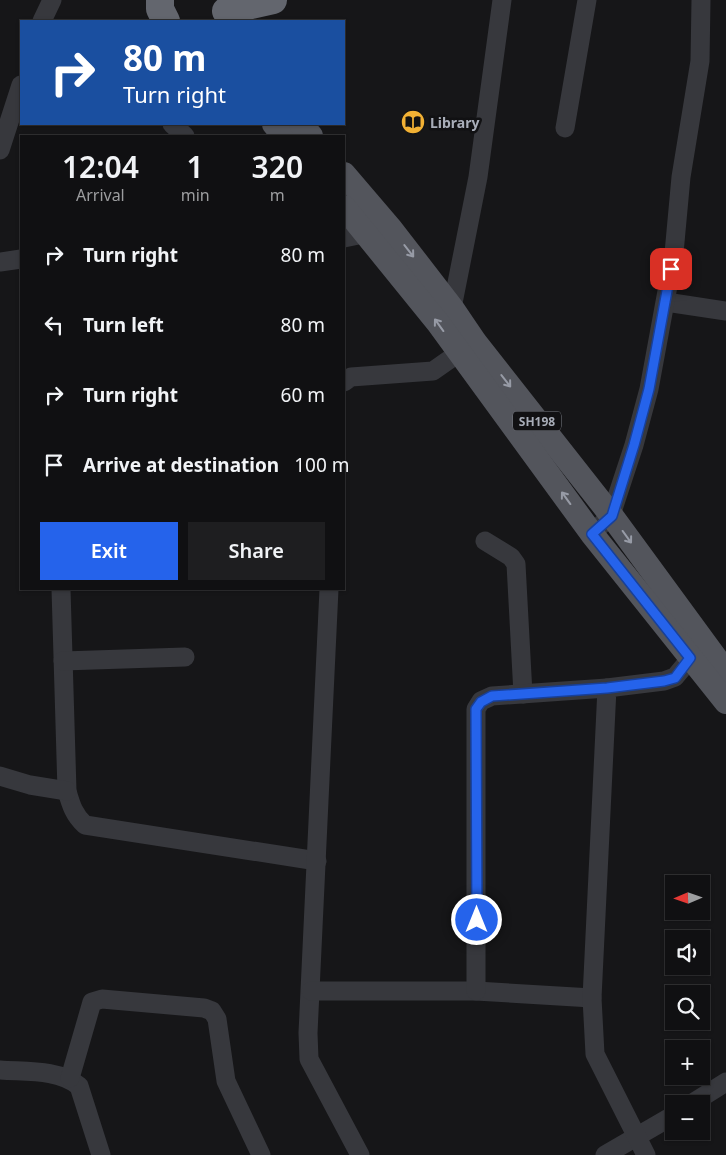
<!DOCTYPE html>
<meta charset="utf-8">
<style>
body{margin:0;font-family:"Noto Sans",sans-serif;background:#1e1e20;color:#f1f3f6;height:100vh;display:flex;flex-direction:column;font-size:19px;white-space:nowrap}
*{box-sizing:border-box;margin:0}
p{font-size:16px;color:#9c9d9f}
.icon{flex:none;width:28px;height:28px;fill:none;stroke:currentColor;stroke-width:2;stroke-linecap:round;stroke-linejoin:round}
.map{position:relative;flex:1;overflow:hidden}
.side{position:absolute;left:20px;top:135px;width:325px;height:455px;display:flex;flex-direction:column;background:#101012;border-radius:0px;box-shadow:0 1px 4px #0004,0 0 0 1px #303032}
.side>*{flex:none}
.banner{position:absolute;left:20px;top:20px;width:325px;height:105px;border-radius:0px;box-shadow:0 1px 4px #0004,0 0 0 1px #303032;background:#1a4fa0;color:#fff;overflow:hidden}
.needle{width:32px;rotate:268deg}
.buttons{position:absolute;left:665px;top:875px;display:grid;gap:10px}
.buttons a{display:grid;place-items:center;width:45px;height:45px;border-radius:0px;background:#101012;box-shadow:0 1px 4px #0004,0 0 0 1px #303032;font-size:25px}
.pin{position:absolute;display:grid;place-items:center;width:42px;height:42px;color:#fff;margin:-21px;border-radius:10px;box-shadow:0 2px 8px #0006}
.me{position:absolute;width:55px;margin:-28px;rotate:0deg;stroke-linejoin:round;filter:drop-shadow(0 0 4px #0008)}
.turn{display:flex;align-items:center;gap:18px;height:105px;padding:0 20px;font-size:22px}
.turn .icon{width:65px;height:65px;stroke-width:2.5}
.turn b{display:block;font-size:35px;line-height:42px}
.eta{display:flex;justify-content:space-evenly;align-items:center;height:85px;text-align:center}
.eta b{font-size:30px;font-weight:600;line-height:35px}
.button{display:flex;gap:10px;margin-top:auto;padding:10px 20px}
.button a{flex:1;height:58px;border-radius:0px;background:#2563eb;color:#fff;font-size:20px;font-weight:600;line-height:58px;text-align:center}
.button a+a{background:#1e1e20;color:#f1f3f6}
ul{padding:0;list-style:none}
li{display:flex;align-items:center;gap:15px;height:70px;padding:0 20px}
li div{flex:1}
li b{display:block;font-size:19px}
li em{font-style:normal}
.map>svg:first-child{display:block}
</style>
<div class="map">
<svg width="726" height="1155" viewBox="0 0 726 1155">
<rect width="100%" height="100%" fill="#161618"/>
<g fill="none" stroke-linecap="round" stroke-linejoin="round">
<g stroke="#37383d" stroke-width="19">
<polyline points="42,21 52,0"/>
<polyline points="172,124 185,136"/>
<polyline points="565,128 587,0"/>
<polyline points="0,150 21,85"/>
<polyline points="344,238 378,231"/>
<polyline points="0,262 21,259"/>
<polyline points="666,302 726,311"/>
<polyline points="452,308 478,177 502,0"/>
<polyline points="344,382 351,377 433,371 470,345"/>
<polyline points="592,534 611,515 634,445 649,389 674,253 681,177 700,61 701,0"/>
<polyline points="485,541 511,557 516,564 523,694"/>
<path d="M61 589 67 791C71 805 74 815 85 825L317 861"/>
<polyline points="329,589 308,1033 309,1059 360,1155"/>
<polyline points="63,661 185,657"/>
<polyline points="0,776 30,785 67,791"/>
<polyline points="311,991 476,991 592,998"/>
<polyline points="476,991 476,709 481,701 492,696 607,688"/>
<path d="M0 1070C26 1072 58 1069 79 1086L101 1155"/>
<polyline points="70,1078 92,1002 102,999 204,1008 212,1011 217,1019 226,1081 261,1155"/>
<polyline points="691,1104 726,1082"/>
<polyline points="605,1155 674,1115"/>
<polyline points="646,1155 595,1054 592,998 607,688 664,681 675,677 699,648"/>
</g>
<g stroke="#53555c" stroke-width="24">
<polyline points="274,124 284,136"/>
<polyline points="301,124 311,136"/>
<polyline points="344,174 391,229 452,308 475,342 611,515 726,672"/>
<polyline points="344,207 438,323 592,534 726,702"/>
</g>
<g stroke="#63666e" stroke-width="28">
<polyline points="160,0 160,9 166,21"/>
<polyline points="226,11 273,0"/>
</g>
</g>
<defs><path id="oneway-shaft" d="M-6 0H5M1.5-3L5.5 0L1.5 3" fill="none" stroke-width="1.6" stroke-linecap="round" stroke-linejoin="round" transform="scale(1.25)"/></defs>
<g stroke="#979ba6">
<use href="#oneway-shaft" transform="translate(409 251) rotate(52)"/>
<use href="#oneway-shaft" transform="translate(439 325) rotate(-126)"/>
<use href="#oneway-shaft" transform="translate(506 381) rotate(52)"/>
<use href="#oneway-shaft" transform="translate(566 498) rotate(-126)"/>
<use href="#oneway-shaft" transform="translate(627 537) rotate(54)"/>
</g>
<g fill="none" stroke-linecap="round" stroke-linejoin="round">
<g stroke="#184099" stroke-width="12">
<polyline id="route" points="477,920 476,709 481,702 492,696 607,688 664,681 675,678 690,658 592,534 612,516 634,445 649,389 671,269"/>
</g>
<use href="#route" stroke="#2563eb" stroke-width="9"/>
</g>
<defs>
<g id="library-disc" transform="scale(1.25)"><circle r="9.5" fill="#f2b134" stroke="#111113"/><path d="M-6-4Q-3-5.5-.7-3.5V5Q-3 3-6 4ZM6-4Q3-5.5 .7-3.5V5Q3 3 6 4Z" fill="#111"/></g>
</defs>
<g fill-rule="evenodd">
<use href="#library-disc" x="413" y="122"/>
</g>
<g text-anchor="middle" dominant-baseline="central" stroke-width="5" stroke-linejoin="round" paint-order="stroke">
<rect fill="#111113" stroke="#7b7e86" stroke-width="1" x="513" y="411.5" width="48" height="19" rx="4"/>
<g font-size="12" font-weight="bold" fill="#a8adb8">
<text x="537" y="421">SH198</text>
</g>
<g font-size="14" font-weight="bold" fill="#a8adb8" stroke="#111113" text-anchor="start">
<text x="430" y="122">Library</text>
</g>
</g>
</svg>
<div class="buttons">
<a><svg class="needle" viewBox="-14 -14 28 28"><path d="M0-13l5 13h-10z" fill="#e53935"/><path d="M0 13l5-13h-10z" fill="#9c9d9f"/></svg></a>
<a><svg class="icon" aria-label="sound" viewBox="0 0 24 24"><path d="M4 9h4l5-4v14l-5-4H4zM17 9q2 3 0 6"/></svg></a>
<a><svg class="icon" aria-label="search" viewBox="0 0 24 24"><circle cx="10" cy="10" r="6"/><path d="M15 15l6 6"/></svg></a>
<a>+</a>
<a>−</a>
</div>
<div class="pin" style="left:671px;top:269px;background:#d93025"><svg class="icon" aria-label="arrive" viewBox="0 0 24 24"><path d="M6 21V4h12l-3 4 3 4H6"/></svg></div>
<svg class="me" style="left:477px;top:920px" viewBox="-20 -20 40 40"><circle r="17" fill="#2563eb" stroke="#fff" stroke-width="3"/><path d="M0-11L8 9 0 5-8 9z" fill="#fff"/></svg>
<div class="banner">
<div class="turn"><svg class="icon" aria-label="right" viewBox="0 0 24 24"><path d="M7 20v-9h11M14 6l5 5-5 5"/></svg><div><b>80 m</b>Turn right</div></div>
</div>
<section class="side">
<div class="eta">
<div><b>12:04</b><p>Arrival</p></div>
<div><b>1</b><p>min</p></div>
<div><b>320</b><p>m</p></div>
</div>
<ul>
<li><svg class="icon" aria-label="right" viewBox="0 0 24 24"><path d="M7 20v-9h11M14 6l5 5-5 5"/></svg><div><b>Turn right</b></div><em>80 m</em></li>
<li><svg class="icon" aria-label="left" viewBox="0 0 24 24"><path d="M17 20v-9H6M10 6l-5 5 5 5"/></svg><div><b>Turn left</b></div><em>80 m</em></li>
<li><svg class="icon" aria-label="right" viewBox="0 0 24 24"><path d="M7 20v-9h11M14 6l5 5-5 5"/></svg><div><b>Turn right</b></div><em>60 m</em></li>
<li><svg class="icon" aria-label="arrive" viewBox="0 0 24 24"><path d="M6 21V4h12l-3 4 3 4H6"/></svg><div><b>Arrive at destination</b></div><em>100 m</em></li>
</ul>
<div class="button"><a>Exit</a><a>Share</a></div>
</section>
</div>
